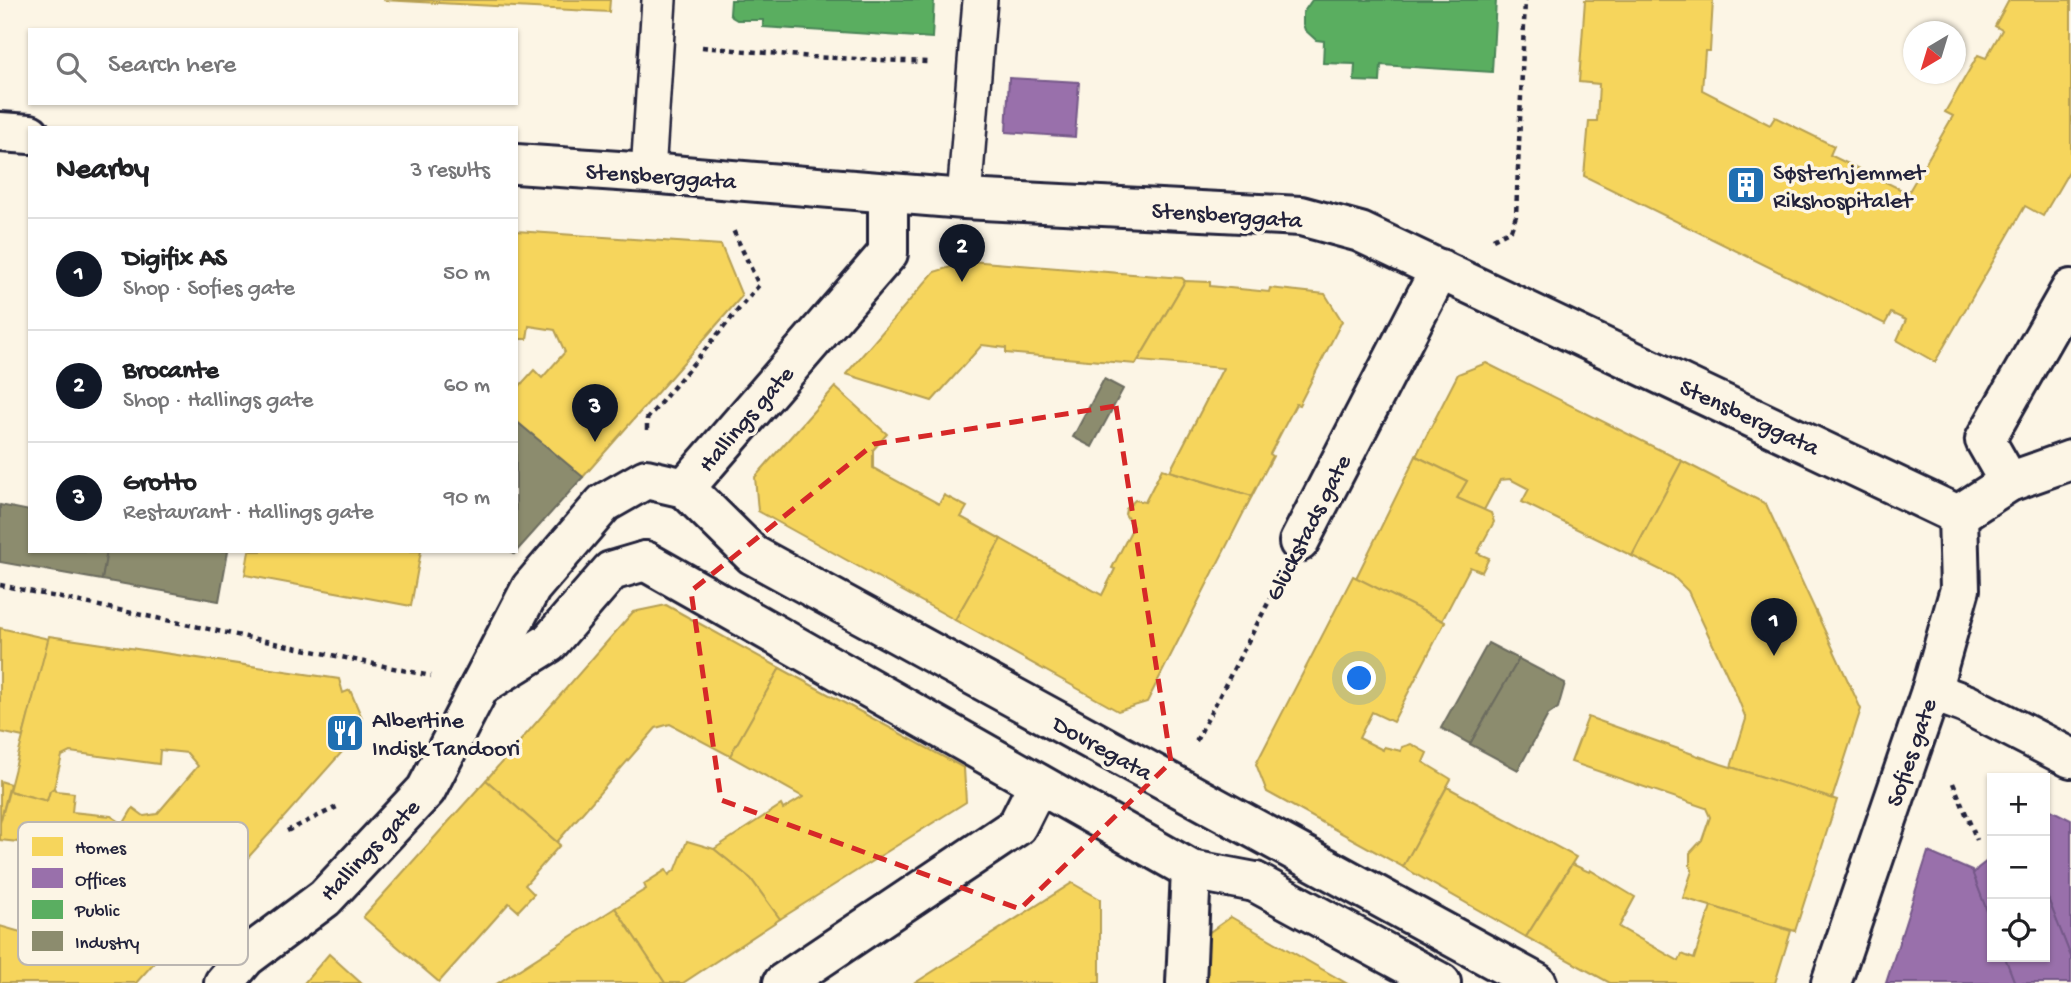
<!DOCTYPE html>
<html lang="en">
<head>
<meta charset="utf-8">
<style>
  :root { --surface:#fff; --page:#f2f2f2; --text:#202124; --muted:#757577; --line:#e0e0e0; --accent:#111827 }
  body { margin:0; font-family:"Gochi Hand",sans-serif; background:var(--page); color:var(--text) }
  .controls { position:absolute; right:21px; bottom:21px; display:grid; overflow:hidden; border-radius:0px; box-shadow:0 2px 5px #0004 }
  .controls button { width:63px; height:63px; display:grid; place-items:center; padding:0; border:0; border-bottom:2px solid var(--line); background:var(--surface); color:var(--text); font:35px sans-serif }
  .compass { position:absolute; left:1903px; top:21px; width:63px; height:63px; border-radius:50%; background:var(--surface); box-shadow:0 2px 5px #0004; rotate:218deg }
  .you { position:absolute; left:1360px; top:679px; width:24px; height:24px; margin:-18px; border:5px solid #fff; border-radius:50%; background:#1a73e8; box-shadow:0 0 0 10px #1a73e833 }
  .badge { display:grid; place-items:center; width:46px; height:46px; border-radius:50%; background:var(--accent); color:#fff; font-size:23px; font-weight:700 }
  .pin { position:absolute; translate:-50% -58px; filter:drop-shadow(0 2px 4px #0008) }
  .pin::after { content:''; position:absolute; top:37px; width:24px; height:21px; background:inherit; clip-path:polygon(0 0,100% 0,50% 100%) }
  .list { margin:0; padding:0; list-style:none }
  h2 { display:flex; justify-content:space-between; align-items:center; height:91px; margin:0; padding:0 28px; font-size:30px }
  h2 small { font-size:23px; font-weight:400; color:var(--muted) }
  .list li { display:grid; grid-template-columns:46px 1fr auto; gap:21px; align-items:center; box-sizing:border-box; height:112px; padding:0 28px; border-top:2px solid var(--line) }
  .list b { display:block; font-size:26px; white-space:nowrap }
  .list p { margin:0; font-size:23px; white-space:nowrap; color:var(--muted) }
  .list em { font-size:23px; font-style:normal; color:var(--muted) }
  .icon { flex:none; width:38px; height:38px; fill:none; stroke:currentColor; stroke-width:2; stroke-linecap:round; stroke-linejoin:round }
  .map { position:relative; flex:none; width:2071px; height:983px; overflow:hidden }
  .search { position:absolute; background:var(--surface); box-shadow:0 2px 5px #0004; left:28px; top:28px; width:490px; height:77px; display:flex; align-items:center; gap:18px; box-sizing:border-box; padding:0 24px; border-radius:0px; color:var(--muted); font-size:26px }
  .panel { position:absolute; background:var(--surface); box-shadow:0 2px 5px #0004; left:28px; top:126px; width:490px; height:427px; border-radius:0px }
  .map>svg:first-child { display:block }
  .homes { fill:#f6d55c; stroke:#b69f52; stroke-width:2 }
  .offices { fill:#9970ab; stroke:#755989; stroke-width:2 }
  .public { fill:#5aae61; stroke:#498456; stroke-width:2 }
  .industry { fill:#8c8c6e; stroke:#6c6c5f; stroke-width:2 }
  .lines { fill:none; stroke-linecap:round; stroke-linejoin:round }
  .service-casing { stroke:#22223b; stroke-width:38 }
  .pedestrian-casing { stroke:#22223b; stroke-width:44 }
  .minor-casing { stroke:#22223b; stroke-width:44 }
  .tertiary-casing { stroke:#22223b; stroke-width:44 }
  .path { stroke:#22223b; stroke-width:4.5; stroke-dasharray:5 5; stroke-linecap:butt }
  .service { stroke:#fcf5e5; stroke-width:33 }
  .pedestrian { stroke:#fcf5e5; stroke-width:38 }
  .minor { stroke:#fcf5e5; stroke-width:38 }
  .tertiary { stroke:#fcf5e5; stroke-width:38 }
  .marked { fill:none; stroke:#d62828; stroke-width:5; stroke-dasharray:14 9; stroke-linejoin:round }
  .labels { text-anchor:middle; stroke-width:7; stroke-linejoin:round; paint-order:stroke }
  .poi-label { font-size:24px; fill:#22223b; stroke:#fcf5e5; text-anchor:start }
  .street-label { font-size:24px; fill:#22223b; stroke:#fcf5e5 }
  .key { fill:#fcf5e5; stroke:#bbb6b2; stroke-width:2 }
  .key-label { font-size:19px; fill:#22223b }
</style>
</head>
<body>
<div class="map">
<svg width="2071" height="983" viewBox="0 0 2071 983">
  <rect width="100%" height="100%" fill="#fcf5e5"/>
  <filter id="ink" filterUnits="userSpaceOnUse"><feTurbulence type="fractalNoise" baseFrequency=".0143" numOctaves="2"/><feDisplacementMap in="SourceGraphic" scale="14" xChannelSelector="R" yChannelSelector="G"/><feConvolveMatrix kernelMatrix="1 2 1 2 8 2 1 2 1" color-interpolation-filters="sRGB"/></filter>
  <g filter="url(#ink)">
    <g class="homes">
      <polygon points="383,0 610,0 609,12"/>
      <polygon points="1585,0 1713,0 1710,51 1705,51 1702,90 1770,125 1775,117 1834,146 1830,155 1908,193 1953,116 1945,112 1978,55 1986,58 2002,30 1995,26 2009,0 2071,0 2071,168 2043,216 2025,206 1935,362 1897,340 1906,320 1891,313 1885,324 1584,176 1589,121 1597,121 1599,84 1579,82"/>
      <polygon points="516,231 721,245 742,296 583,477 516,421 516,390 534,370 542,378 565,352 555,330 529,326 527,339 516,339"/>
      <polygon points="970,261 1182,278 1185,281 1136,364 1006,353 1006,348 982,345 932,401 846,374 934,272"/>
      <polygon points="1185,281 1210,282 1210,286 1269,292 1270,288 1325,294 1342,321 1299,405 1296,404 1270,454 1273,456 1252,496 1170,471 1223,368 1138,361"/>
      <polygon points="1486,363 1682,461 1632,556 1522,502 1529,489 1510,479 1500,480 1484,510 1457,498 1467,481 1416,456 1458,374"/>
      <polygon points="835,387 887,434 873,450 873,468 939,504 944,495 967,507 961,517 1001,539 955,620 758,511 755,477"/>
      <polygon points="1416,456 1467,481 1457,498 1491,513 1494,522 1477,553 1489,558 1482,572 1470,567 1442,621 1356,578"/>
      <polygon points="1682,461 1766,504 1861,709 1832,799 1731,767 1746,719 1737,696 1688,591 1673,576 1632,556"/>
      <polygon points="1162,469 1252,496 1147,702 1118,711 955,620 1001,539 1102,595 1115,569 1112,568 1133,527 1125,514 1126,509 1135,500 1145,502"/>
      <polygon points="249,551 421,551 411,606 245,575"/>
      <polygon points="1353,576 1445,622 1393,722 1372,712 1359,738 1383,750 1384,747 1401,751 1402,747 1411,744 1427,753 1423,762 1451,779 1403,867 1267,792 1256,764"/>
      <polygon points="666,605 780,668 730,756 670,724 656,728 557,842 486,780 633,612"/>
      <polygon points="0,628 49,639 23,737 0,732"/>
      <polygon points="49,636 339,679 343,693 350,690 362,718 354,722 358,734 221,888 124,823 133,808 144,816 157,814 198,766 187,753 160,750 159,764 70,752 62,756 54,788 50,791 47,801 9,791"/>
      <polygon points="780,668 964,768 966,802 780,919 751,879 714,849 781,805 783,809 803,797 730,756"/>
      <polygon points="1588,717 1721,764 1837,800 1795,931 1683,898 1692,871 1690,865 1690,853 1702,840 1710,817 1706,808 1571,762"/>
      <polygon points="486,780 560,845 525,885 534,894 518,911 509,903 439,982 363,917"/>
      <polygon points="0,781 10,784 0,823"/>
      <polygon points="1447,787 1576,857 1526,937 1403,867"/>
      <polygon points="54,788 56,791 74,793 72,812 111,816 221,888 136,983 0,983 0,926 38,937 107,859 102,851 0,840 0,823 9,791 47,801 50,791"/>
      <polygon points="687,841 714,849 751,879 780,919 683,983 665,983 615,908 646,889 644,884 666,870 669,875 676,869"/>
      <polygon points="1572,864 1589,872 1590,870 1635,897 1619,927 1679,961 1682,954 1694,959 1711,906 1791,931 1775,983 1610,983 1526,937"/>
      <polygon points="1072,883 1100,899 1100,983 915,983"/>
      <polygon points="615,908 665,983 498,983"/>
      <polygon points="1231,917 1346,983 1204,983 1204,936"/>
      <polygon points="329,954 361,983 304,983"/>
    </g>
    <g class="offices">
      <polygon points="1009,78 1079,82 1075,137 1006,132"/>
      <polygon points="2047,808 2071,820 2071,957 2045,891 2045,812"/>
      <polygon points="1928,852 1972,871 1992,924 1992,957 2005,957 2015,983 1886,983"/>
      <polygon points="1992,857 1992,924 1973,874 1978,868"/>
      <polygon points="2045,891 2071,957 2071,983 2015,983 2005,957 2045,957"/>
    </g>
    <g class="public">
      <polygon points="731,0 934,0 932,38 763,27 763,20 737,20 732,17 730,14"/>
      <polygon points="1312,0 1496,0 1492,72 1381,65 1380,82 1354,81 1355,64 1323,63 1324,41 1316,40 1305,30 1303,24 1303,13"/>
    </g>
    <g class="industry">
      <polygon points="1104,379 1123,389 1092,447 1073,437"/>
      <polygon points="516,421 583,477 514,554 511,551 516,551"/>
      <polygon points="0,505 30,511 30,551 107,551 102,580 0,562"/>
      <polygon points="107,551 228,551 219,601 102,580"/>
      <polygon points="1488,643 1519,659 1470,744 1441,728"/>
      <polygon points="1519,659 1565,683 1558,708 1548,715 1518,770 1470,744"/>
    </g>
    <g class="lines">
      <defs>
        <g id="service">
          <polyline points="648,173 659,0"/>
          <polyline points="964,199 980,0"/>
        </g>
        <g id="pedestrian">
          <polyline points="645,561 1191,870 1255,882"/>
          <polyline points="1186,983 1191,870"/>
        </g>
        <g id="minor">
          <polyline points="2009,482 1985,440 2071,289"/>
          <polyline points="685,488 753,555 1537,983"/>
          <polyline points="1299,542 1440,269"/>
          <polyline points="480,686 549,643 611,571 645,561"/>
          <polyline points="1931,691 1966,704 2071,758"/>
          <polyline points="1255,882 1441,983"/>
          <polyline points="224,983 246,957 325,898 426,790 531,588 604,503 646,479 685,488 888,253 888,193"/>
          <polyline points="783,983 1017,826 1038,784"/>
          <polyline points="1831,983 1931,691 1960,589 1958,515"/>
        </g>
        <g id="tertiary">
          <polyline points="0,132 30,134"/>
          <polyline points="516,164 648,173 964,199 1301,216 1360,232 1958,515 2009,482 2071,460"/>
        </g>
      </defs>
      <use href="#service" class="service-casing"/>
      <use href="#pedestrian" class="pedestrian-casing"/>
      <use href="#minor" class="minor-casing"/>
      <use href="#tertiary" class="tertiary-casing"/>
      <g class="path">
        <polyline points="702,47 812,57 927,62"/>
        <polyline points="1493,239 1511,230 1516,216 1525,0"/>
        <polyline points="647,430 647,419 759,285 733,230"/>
        <polyline points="0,585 431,676"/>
        <polyline points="1196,741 1278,584"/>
        <polyline points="1953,783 1977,840"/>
        <polyline points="287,831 341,805"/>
      </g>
      <use href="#service" class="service"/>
      <use href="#pedestrian" class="pedestrian"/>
      <use href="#minor" class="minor"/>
      <use href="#tertiary" class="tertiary"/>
    </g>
  </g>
  <path class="marked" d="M1116,406L1171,762L1020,909L721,800L691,591L874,444Z"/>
  <defs>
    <symbol id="building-square" viewBox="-11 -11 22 22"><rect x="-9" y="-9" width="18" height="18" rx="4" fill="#1f6fb2" stroke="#fcf5e5"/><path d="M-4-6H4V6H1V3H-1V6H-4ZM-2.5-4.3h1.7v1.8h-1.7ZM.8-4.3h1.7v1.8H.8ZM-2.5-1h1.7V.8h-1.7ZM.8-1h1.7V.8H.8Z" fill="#fff"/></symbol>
    <symbol id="restaurant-square" viewBox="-11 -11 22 22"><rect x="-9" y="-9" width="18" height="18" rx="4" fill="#1f6fb2" stroke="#fcf5e5"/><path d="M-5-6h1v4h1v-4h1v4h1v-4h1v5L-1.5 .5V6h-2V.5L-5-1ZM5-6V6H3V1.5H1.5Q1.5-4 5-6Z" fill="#fff"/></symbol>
  </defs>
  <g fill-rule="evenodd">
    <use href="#building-square" x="1724" y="163" width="44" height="44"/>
    <use href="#restaurant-square" x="323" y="711" width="44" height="44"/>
  </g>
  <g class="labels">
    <g class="poi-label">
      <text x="1773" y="179">Søsterhjemmet<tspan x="1773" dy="28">Rikshospitalet</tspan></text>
      <text x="372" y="727">Albertine<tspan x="372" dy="28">Indisk Tandoori</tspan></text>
    </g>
    <g class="street-label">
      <text transform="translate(661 175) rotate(4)" y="8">Stensberggata</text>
      <text transform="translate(1227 214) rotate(4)" y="8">Stensberggata</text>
      <text transform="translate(1750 416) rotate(25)" y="8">Stensberggata</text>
      <text transform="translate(745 418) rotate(-49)" y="8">Hallings gate</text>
      <text transform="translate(1307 527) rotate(-63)" y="8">Glückstads gate</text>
      <text transform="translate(1103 747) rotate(29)" y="8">Dovregata</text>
      <text transform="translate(1910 752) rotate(-71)" y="8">Sofies gate</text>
      <text transform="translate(369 849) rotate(-46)" y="8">Hallings gate</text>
    </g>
  </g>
  <rect x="18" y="822" width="230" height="143" rx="10" class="key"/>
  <rect x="32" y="837" width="31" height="19" fill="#f6d55c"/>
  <rect x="32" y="868" width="31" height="20" fill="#9970ab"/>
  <rect x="32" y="900" width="31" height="19" fill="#5aae61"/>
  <rect x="32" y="931" width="31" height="20" fill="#8c8c6e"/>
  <g class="key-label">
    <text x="75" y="853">Homes</text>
    <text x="75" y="885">Offices</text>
    <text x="75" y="916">Public</text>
    <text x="75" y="948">Industry</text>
  </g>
</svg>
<div class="controls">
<button>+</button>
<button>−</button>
<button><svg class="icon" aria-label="locate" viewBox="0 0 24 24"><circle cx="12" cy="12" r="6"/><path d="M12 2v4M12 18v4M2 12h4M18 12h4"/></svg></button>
</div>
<svg class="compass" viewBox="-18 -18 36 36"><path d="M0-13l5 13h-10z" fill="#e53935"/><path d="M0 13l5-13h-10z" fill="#757577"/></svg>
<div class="you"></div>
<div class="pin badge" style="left:1774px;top:656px">1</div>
<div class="pin badge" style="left:962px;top:282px">2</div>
<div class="pin badge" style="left:595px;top:442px">3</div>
<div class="search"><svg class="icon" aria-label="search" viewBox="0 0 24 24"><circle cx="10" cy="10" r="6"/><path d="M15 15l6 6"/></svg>Search here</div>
<section class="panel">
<h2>Nearby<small>3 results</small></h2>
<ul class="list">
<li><span class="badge">1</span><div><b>Digifix AS</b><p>Shop · Sofies gate</p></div><em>50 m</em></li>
<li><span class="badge">2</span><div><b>Brocante</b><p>Shop · Hallings gate</p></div><em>60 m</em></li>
<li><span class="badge">3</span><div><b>Grotto</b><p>Restaurant · Hallings gate</p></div><em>90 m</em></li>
</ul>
</section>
</div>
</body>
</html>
